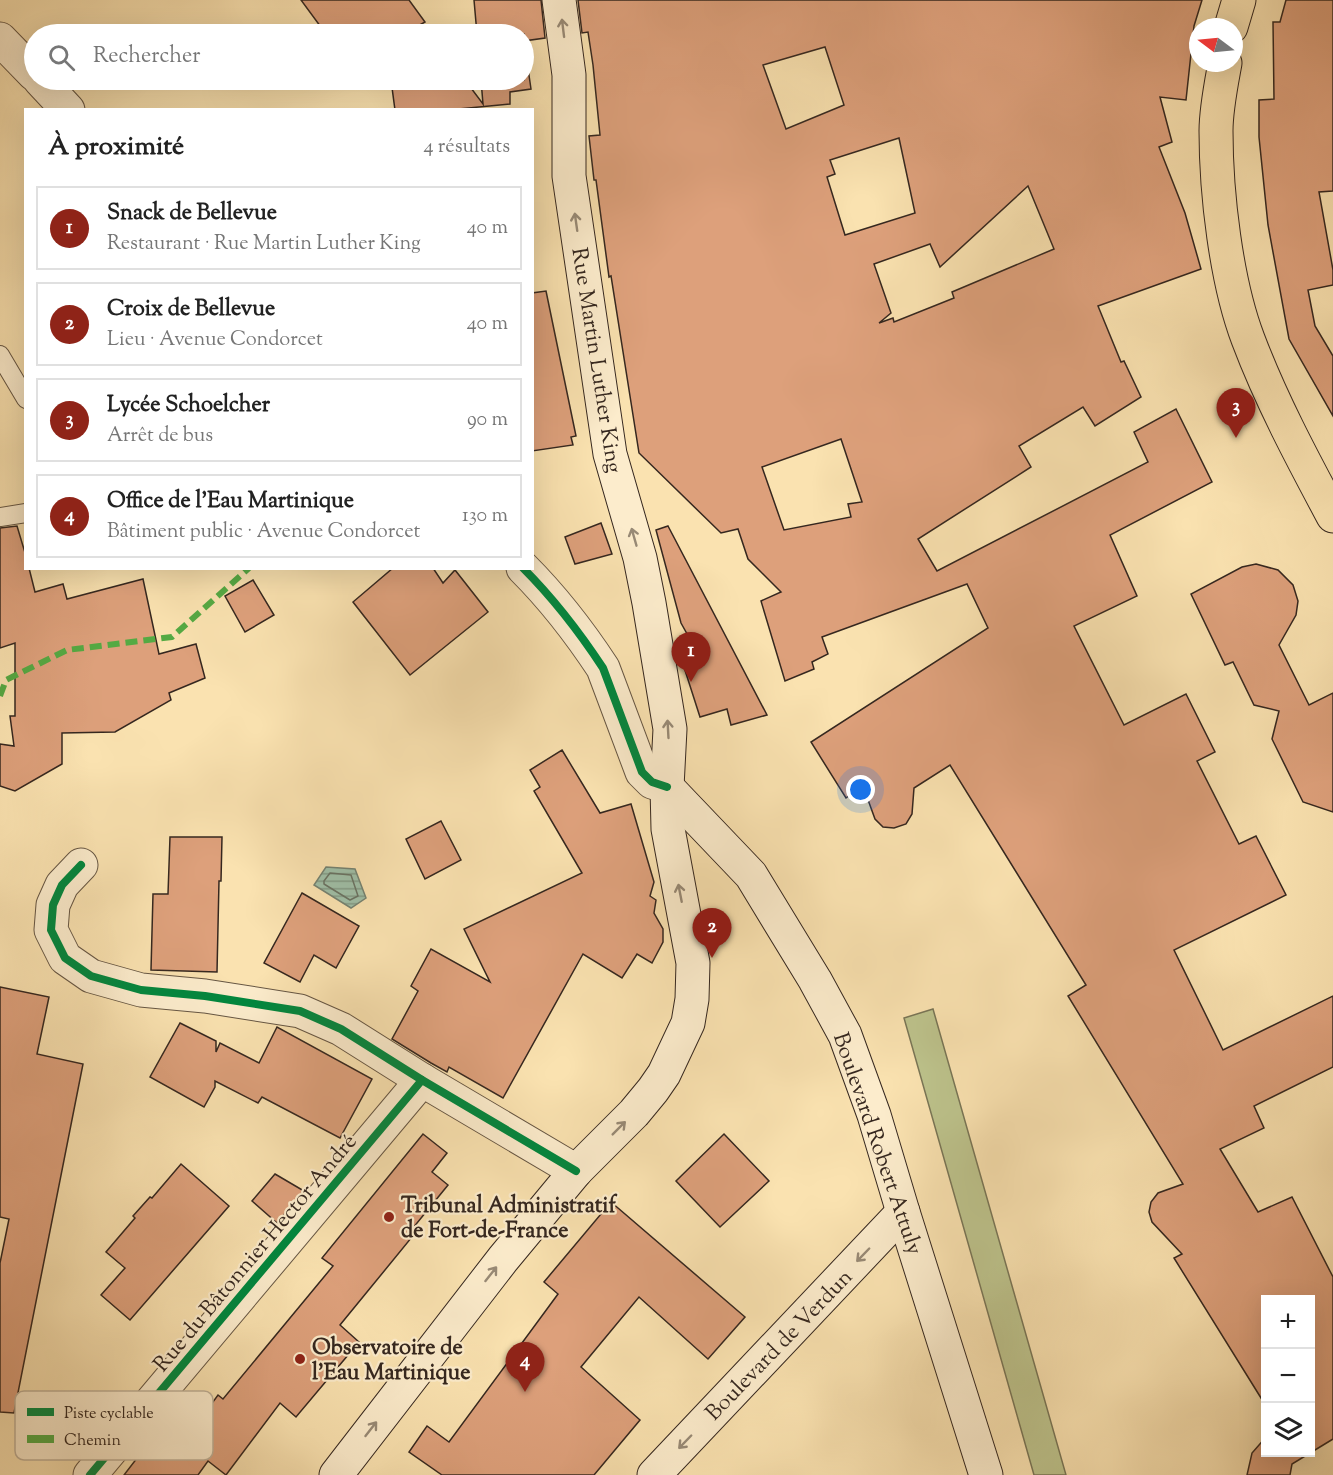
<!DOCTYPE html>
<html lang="fr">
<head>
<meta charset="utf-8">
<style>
  :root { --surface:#fff; --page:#f6f6f6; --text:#222; --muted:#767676; --line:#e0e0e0; --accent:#8f2418 }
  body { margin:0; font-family:"Sorts Mill Goudy",serif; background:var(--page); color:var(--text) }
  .controls { position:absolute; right:18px; bottom:18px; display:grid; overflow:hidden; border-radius:0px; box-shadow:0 6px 24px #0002 }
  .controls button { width:54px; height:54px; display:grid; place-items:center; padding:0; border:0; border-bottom:2px solid var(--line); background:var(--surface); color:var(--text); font:30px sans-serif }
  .compass { position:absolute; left:1189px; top:18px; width:54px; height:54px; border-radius:50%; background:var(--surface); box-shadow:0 6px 24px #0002; rotate:286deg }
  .you { position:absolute; left:861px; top:790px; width:21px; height:21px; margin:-15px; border:4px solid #fff; border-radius:50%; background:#1a73e8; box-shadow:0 0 0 9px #1a73e833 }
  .badge { display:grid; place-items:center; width:39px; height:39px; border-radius:50%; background:var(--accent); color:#fff; font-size:20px; font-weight:700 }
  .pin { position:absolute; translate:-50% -50px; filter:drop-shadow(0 2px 3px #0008) }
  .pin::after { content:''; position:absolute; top:32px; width:21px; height:18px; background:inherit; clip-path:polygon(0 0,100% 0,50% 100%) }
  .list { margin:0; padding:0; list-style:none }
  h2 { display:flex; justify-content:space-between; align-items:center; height:78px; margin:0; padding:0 24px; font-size:26px }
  h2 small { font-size:20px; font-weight:400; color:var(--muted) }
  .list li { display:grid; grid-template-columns:39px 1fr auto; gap:18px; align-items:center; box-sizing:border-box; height:84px; margin:0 12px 12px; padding:0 12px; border:2px solid var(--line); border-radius:0px }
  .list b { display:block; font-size:22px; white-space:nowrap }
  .list p { margin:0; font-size:20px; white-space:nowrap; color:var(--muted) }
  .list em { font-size:20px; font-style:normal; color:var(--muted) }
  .icon { flex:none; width:33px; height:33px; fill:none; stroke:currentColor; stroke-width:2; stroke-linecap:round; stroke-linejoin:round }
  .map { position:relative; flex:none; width:1333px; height:1475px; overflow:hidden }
  .search { position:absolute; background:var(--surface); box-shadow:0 6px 24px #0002; left:24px; top:24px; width:510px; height:66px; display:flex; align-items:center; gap:15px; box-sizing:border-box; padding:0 21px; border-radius:33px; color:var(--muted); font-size:22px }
  .panel { position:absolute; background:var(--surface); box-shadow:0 6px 24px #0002; left:24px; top:108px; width:510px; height:462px; border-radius:0px }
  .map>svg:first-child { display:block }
  .garden { fill:#bdc38c; stroke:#797556; stroke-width:1.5 }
  .water { fill:url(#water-rules); stroke:#758271; stroke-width:1.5 }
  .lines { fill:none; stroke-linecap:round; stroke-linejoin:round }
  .shore { stroke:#6a7363; stroke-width:1.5 }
  .building { fill:#dda07b; stroke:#35271f; stroke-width:1.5; fill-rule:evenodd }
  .service-casing { stroke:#665643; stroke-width:20 }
  .minor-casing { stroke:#665643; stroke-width:35 }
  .secondary-casing { stroke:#35271f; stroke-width:35 }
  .primary-casing { stroke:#35271f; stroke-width:35 }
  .service { stroke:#fceccc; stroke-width:18 }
  .minor { stroke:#fceccc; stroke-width:33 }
  .secondary { stroke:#fceccc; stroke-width:33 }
  .primary { stroke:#fae2b0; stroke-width:33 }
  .quiet { stroke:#54aa43; stroke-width:6; stroke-dasharray:12 6; stroke-linecap:butt }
  .cycleway-casing { stroke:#fceccc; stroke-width:11 }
  .cycleway { stroke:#00873e; stroke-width:8 }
  .oneway { stroke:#988a76 }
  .poi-dot { fill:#8f2418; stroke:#fceccc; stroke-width:2 }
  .labels { text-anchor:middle; stroke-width:4.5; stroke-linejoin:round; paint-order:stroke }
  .street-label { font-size:22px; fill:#35271f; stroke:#fceccc }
  .poi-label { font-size:22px; font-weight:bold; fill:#35271f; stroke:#fceccc; text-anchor:start }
  .key { fill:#fceccc; stroke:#c0b198; stroke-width:1.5 }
  .key-label { font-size:16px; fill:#35271f }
</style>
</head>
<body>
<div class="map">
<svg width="1333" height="1475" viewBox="0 0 1333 1475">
  <defs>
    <pattern id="water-rules" width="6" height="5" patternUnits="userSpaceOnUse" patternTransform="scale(1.5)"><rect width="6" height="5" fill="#9fbfa7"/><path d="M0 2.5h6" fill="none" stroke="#829b87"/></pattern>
  </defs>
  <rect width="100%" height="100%" fill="#fae2b0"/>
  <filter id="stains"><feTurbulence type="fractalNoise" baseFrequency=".00333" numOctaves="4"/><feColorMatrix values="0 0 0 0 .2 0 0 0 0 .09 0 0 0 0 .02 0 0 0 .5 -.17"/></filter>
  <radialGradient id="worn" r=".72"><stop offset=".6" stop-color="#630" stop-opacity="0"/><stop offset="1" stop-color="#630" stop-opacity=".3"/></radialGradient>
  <polygon class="garden" points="933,1009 1066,1475 1034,1475 904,1018"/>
  <polygon class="water" points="326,867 355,869 366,898 351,908 314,885"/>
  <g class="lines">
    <polygon class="shore" points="330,873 351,875 358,896 350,900 324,884 324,881"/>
  </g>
  <g class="building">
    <polygon points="301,0 409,0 425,22 404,34 326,34"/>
    <polygon points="474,0 541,0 545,38 524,41 531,89 510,92 510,104 448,110 395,110 391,80 465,80 483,104 481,80 524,80 524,34 477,34"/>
    <path d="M578,0H1202L1194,26L1186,100L1160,97L1172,142L1159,147L1185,213L1201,269L1098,306L1121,362L1124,361L1141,397L1095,426L1083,407L1019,446L1031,467L918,539L937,571L1148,462L1134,432L1176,409L1212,482L1110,535L1137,596L1074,626L1124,725L1186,694L1215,752L1197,761L1239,844L1256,836L1286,895L1174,950L1223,1050L1333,996V1067L1254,1106L1264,1128L1220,1149L1258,1212L1292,1197L1333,1277V1439L1292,1464L1290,1475H1247L1252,1453L1266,1437V1452H1311V1299H1266V1406L1174,1258L1182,1254L1152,1222L1149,1212L1151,1202L1158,1193L1183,1184L1068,996L1086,985L950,765L914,788L912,814L906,824L894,828L883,827L875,819L863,786L846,798L811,742L988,628L967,584L822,637L828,654L812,662L814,669L785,681L761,601L781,592L748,559L738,529L721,533L639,453L611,276L609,277L596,180H594L589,136L600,135L593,65L588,32L582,33ZM825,47L844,105L786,129L763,65ZM899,138L915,213L845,235L827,177L835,174L830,160ZM1028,186L1054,249L952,292L954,298L894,322L893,318L879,323L891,313L874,264L930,244L940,267ZM841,439L862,502L848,504L851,517L784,530L762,467Z"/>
    <polygon points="1286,0 1333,0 1333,191 1319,192 1333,270 1333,285 1308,290 1315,326 1333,356 1333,416 1289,339 1268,225 1259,137 1259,100 1274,99 1273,22 1280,22"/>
    <polygon points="546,291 576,436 571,437 573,445 532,451 532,293"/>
    <polygon points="601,523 612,554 575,564 565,537"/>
    <polygon points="17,526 26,556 26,568 29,568 35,592 63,584 67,599 143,579 159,654 196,644 205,678 169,693 171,700 115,732 62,733 62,764 15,791 0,786 0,744 14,746 10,716 15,716 15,643 0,648 0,528"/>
    <polygon points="668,526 767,715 731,725 727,709 700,717 683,664 701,659 681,623 656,530"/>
    <polygon points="1256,564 1278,570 1293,585 1298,601 1296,615 1279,645 1309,705 1333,693 1333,812 1303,802 1272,739 1279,711 1254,705 1233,662 1225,665 1191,594 1242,567"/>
    <polygon points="393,568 433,568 443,583 455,570 488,612 410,675 353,602"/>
    <polygon points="253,580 274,615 245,632 225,596"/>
    <polygon points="562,750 600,813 631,804 654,882 650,896 656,900 654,913 663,929 663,942 652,963 637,954 622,978 583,954 503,1098 449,1067 447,1072 431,1063 392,1039 418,991 411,986 431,949 490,982 464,929 582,873 534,791 540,787 530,770"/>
    <polygon points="441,821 461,860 425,879 406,839"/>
    <polygon points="170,837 222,837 221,881 219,881 217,972 151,970 153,894 168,894"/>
    <polygon points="302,893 359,926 336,968 314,955 300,982 264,963"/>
    <polygon points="0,987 49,997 37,1054 83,1064 14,1413 0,1412 0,1263 9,1219 0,1217"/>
    <polygon points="180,1023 216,1041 216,1052 220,1043 259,1063 277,1027 372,1079 340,1138 262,1097 258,1103 215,1081 215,1087 204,1107 150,1077"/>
    <polygon points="423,1134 447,1153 432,1172 448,1185 408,1234 412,1237 340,1325 359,1342 296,1417 280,1403 226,1475 208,1461 198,1475 124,1475 161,1427 183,1443 218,1395 223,1399 333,1266 322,1258"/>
    <polygon points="724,1134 769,1181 720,1227 676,1181"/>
    <polygon points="181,1164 229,1206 130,1320 101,1295 125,1268 106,1252 135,1218 133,1216 150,1197 152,1198"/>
    <polygon points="275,1174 304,1191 277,1223 252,1201"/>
    <polygon points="611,1202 745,1317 708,1359 639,1297 581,1367 640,1420 594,1475 442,1475 409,1452 427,1426 449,1442 558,1294 544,1282"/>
  </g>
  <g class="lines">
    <defs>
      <g id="service">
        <polyline points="0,355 26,399"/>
        <polyline points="0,517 26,513"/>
      </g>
      <g id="minor">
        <polyline points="0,39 34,74"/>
        <polyline points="40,80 68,110"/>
        <path d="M523,568C553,598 580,633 603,668L642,772L652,782L667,787"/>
        <polyline points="81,865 62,885 53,905 51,930 65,958 91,976 141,990 205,996 300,1011 341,1029 422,1080 576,1171"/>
        <polyline points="90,1475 422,1080"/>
      </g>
      <g id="secondary">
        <polyline points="667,787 751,875 815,980 845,1035 874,1115 903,1212 986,1475"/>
        <polyline points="336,1475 503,1259 576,1171 634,1113 653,1090 664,1074 688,1023 692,999 693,963 668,829 667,787 670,729 649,603 640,558 610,454 569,176 569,75 559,0"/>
        <polyline points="654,1475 903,1212"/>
      </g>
      <g id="primary">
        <polyline points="1231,27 1239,0"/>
        <path d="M1225,63C1221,85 1216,109 1216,131C1216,193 1226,281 1248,339C1271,400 1302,458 1333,516"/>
      </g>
    </defs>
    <use href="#service" class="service-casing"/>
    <use href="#minor" class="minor-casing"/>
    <use href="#secondary" class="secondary-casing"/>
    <use href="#primary" class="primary-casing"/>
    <use href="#service" class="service"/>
    <use href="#minor" class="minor"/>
    <use href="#secondary" class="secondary"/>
    <use href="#primary" class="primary"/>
    <polyline class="quiet" points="0,696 6,680 67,650 172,637 249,568"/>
    <defs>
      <g id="cycleway">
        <path d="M523,568C553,598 580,633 603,668L642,772L652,782L667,787"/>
        <polyline points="81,865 62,885 53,905 51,930 65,958 91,976 141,990 205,996 300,1011 341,1029 422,1080 576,1171"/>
        <polyline points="90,1475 422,1080"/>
      </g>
    </defs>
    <use href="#cycleway" class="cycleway-casing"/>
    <use href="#cycleway" class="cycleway"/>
  </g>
  <defs><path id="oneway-shaft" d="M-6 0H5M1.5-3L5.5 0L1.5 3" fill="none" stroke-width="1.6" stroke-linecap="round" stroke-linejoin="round" transform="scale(1.5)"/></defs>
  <g class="oneway">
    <use href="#oneway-shaft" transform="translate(563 28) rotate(-97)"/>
    <use href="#oneway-shaft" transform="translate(576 222) rotate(-98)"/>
    <use href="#oneway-shaft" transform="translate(634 537) rotate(-106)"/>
    <use href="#oneway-shaft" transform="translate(668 729) rotate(-93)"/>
    <use href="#oneway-shaft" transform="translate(680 893) rotate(-101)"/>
    <use href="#oneway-shaft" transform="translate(619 1128) rotate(-45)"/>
    <use href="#oneway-shaft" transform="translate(863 1255) rotate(134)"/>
    <use href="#oneway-shaft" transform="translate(491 1274) rotate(-52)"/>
    <use href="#oneway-shaft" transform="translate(371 1429) rotate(-52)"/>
    <use href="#oneway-shaft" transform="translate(685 1442) rotate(134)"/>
  </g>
  <g class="poi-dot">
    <circle cx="389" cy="1217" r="6"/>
    <circle cx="300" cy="1359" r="6"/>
  </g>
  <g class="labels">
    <g class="street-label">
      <text transform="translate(598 360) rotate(81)" y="8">Rue Martin Luther King</text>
      <text transform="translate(879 1143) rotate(71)" y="8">Boulevard Robert Attuly</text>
      <text transform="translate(254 1252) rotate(-50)" y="8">Rue du Bâtonnier Hector André</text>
      <text transform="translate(778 1344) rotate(-46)" y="8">Boulevard de Verdun</text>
    </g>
    <g class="poi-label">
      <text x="401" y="1212">Tribunal Administratif<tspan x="401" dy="25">de Fort-de-France</tspan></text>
      <text x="312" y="1354">Observatoire de<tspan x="312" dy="25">l'Eau Martinique</tspan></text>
    </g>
  </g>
  <rect x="15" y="1391" width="198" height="69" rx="9" class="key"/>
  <rect x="27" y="1408" width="27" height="8" fill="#00873e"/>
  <rect x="27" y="1435" width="27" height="8" fill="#54aa43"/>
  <g class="key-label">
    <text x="64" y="1418">Piste cyclable</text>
    <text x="64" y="1445">Chemin</text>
  </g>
  <rect width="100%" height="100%" filter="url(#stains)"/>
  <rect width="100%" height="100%" fill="url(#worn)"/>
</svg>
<div class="controls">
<button>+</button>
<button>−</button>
<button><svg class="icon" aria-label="layers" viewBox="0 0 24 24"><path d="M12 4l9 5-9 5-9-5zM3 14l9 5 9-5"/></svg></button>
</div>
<svg class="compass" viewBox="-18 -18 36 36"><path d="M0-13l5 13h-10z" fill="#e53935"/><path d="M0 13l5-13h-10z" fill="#767676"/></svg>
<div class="you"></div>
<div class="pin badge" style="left:691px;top:682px">1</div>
<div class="pin badge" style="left:712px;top:958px">2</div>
<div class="pin badge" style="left:1236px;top:438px">3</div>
<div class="pin badge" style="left:525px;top:1392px">4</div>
<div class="search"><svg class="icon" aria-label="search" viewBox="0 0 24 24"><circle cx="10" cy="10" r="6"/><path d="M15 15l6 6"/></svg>Rechercher</div>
<section class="panel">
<h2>À proximité<small>4 résultats</small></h2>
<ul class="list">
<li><span class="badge">1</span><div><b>Snack de Bellevue</b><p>Restaurant · Rue Martin Luther King</p></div><em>40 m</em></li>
<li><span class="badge">2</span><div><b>Croix de Bellevue</b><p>Lieu · Avenue Condorcet</p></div><em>40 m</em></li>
<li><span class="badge">3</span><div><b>Lycée Schoelcher</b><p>Arrêt de bus</p></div><em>90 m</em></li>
<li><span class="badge">4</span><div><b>Office de l'Eau Martinique</b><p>Bâtiment public · Avenue Condorcet</p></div><em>130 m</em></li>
</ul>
</section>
</div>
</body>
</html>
